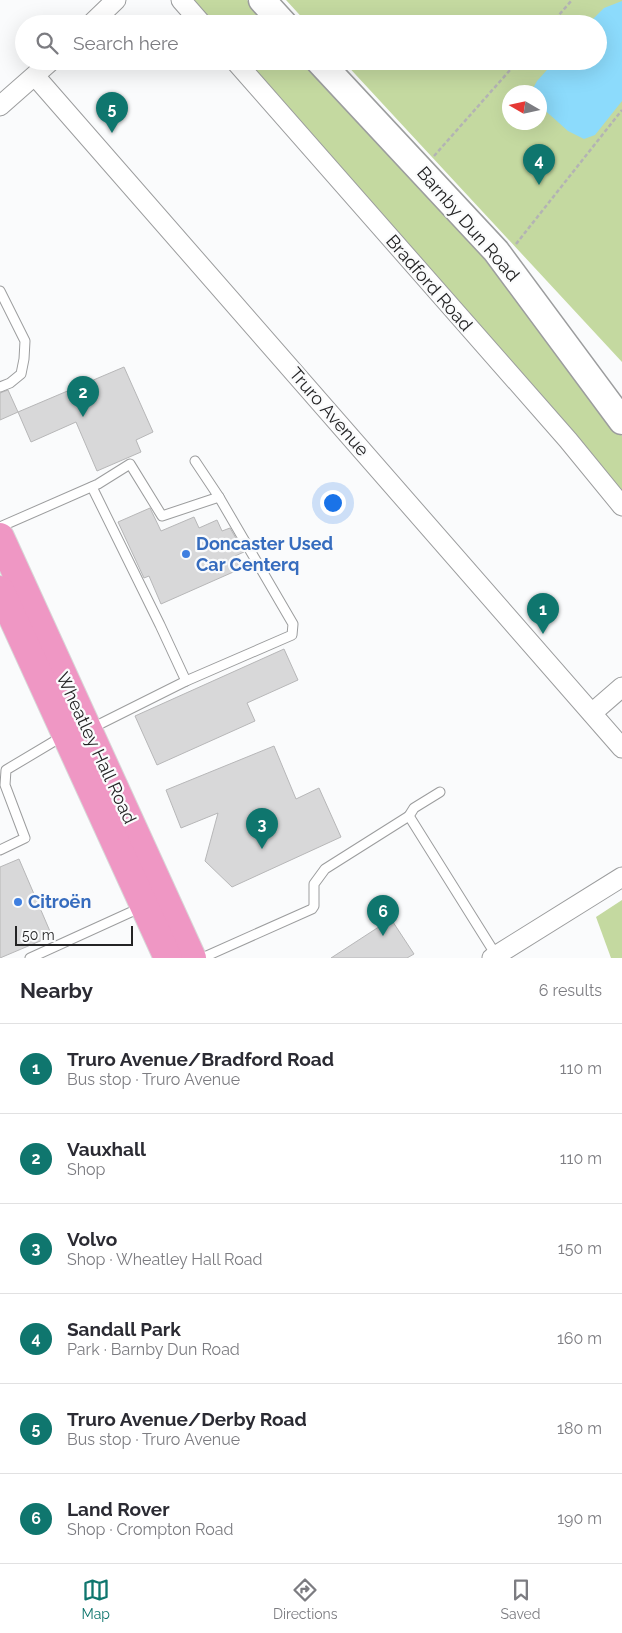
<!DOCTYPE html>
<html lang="en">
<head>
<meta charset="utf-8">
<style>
  :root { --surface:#fff; --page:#f2f2f3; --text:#2b2b33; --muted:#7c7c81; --line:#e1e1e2; --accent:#0f766e }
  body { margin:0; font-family:Raleway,sans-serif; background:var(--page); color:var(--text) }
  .compass { position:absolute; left:502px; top:85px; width:45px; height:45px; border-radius:50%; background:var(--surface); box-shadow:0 5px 20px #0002; rotate:279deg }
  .scale { position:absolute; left:15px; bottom:12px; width:118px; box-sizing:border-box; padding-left:5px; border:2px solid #242425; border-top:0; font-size:14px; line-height:18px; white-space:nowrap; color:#242425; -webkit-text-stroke:4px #fafbfc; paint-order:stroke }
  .you { position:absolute; left:332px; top:502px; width:18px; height:18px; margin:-12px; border:4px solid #fff; border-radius:50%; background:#1a73e8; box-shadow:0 0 0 8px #1a73e833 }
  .badge { display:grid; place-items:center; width:32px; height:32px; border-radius:50%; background:var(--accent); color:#fff; font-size:16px; font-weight:700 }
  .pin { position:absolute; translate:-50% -41px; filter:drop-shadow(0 1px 2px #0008) }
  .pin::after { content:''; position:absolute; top:26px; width:18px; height:15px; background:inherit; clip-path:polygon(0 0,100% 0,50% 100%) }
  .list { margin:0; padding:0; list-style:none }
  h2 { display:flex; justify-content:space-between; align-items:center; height:65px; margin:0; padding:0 20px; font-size:21px }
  h2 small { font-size:16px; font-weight:400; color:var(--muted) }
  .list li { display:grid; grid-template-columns:32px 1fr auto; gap:15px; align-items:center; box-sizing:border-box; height:90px; padding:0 20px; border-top:1px solid var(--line) }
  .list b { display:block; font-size:19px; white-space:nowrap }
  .list p { margin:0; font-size:16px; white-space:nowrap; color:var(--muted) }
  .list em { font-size:16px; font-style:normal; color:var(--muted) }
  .icon { flex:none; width:28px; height:28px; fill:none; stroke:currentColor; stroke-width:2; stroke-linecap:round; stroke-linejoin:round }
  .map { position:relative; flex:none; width:622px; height:958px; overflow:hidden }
  .search { position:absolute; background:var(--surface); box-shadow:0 5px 20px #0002; left:15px; right:15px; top:15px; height:55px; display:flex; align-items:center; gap:12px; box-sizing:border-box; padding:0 18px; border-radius:28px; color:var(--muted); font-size:19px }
  .sheet { height:605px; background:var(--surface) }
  nav { display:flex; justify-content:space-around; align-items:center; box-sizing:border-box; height:70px; border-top:1px solid var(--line); background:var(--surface); font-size:14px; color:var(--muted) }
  nav a { display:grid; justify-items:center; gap:2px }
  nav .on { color:var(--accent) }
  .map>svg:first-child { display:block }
  .green { fill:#c4d9a0; fill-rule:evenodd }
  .water { fill:#8cdbfc }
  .building { fill:#d8d8d9; stroke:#b7b7b8 }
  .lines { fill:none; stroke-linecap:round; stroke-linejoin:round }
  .lane-casing { stroke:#9c9d9e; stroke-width:11 }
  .street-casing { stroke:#9c9d9e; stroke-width:21 }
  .secondary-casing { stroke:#9c9d9e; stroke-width:29 }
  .highway-casing { stroke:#d8d8d8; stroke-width:30 }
  .path { stroke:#b3b3b4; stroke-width:2.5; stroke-dasharray:4 2.5; stroke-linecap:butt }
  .lane { stroke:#fff; stroke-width:9 }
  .street { stroke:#fff; stroke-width:19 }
  .secondary { stroke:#fff; stroke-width:26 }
  .highway { stroke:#ef97c4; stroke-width:28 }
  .shop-dot { fill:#3f7fe0; stroke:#fafbfc; stroke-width:2 }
  .labels { text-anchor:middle; stroke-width:4.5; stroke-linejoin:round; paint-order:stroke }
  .street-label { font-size:18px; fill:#242425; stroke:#fafbfc }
  .shop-label { font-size:18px; font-weight:bold; fill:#366cbe; stroke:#fafbfc; text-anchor:start }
</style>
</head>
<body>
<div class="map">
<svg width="622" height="958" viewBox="0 0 622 958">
  <rect width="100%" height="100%" fill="#fafbfc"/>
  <g class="green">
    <polygon points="190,0 247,0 270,24 211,24"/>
    <path d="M286,0H622V362L343,61H598V24H308ZM510,92H540V122H510Z"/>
    <polygon points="245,61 305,61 437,202 546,334 622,436 622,496"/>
    <polygon points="622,900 622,958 611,958 596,917"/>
  </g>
  <polygon class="water" points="622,1 622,101 595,135 584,139 568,131 540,106 540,92 531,92 537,81 555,61 598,61 598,24 588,24 604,8"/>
  <g class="building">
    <polygon points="124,367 153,432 136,440 141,452 97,471 76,422 31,442 18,412"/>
    <polygon points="8,390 18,412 0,420 0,393"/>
    <polygon points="150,508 161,531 194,517 199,528 217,520 222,531 230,528 244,552 235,556 240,569 161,604 149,576 144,578 118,522"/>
    <polygon points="284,649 298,680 247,703 255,721 157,765 135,716"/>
    <polygon points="274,746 296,799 319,788 341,837 232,887 205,861 218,813 181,828 166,790"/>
    <polygon points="19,859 52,936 0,958 0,867"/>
    <polygon points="391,919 414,954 407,958 331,958"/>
  </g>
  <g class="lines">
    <defs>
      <g id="lane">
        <polyline points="0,291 25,341 24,359 21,374 10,383 0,387"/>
        <polyline points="92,487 160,625 186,681"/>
        <polyline points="0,527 98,484 130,464 162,516 219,497"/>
        <polyline points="90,729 186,681 292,635 293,624 219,497 195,461"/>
        <polyline points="440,792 414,808 409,816 496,955"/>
        <polyline points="0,850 25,838 5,785 6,770 63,736"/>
        <polyline points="30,958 142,907"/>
        <polyline points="202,958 312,909 314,906 314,884 325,869 409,816"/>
      </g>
      <g id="street">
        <polyline points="181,0 202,24"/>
        <polyline points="91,24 116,0"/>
        <polyline points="235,61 568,440 622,506"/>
        <polyline points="35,76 622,748"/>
        <polyline points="0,106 51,61"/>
        <polyline points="592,713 622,687"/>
        <polyline points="492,958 622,877"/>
      </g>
      <g id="secondary">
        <polyline points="262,0 284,24"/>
        <polyline points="319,61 496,251 622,421"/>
      </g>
      <g id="highway">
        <polyline points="0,537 192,958"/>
        <polyline points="0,590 168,958"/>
      </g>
    </defs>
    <use href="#lane" class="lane-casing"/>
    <use href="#street" class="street-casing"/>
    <use href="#secondary" class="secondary-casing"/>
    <use href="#highway" class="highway-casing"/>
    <g class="path">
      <polyline points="551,24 572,0"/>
      <polyline points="434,156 518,61"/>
      <polyline points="516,244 622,110"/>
    </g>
    <use href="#lane" class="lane"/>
    <use href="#street" class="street"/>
    <use href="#secondary" class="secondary"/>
    <use href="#highway" class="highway"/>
  </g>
  <g class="shop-dot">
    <circle cx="186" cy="554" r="5"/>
    <circle cx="18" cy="902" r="5"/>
  </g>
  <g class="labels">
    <g class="street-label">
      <text transform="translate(468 224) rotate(49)" y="6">Barnby Dun Road</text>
      <text transform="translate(429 283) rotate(49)" y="6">Bradford Road</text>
      <text transform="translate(329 412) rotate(49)" y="6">Truro Avenue</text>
      <text transform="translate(96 748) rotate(65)" y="6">Wheatley Hall Road</text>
    </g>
    <g class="shop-label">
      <text x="196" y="550">Doncaster Used<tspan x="196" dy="21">Car Centerq</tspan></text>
      <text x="28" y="908">Citroën</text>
    </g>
  </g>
</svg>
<svg class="compass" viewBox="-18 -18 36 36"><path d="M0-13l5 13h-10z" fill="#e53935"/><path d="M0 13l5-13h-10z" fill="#7c7c81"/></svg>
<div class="scale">50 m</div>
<div class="you"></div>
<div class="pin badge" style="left:543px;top:634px">1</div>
<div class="pin badge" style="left:83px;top:417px">2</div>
<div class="pin badge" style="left:262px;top:849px">3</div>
<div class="pin badge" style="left:539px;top:185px">4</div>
<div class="pin badge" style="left:112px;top:133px">5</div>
<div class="pin badge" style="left:383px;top:936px">6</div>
<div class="search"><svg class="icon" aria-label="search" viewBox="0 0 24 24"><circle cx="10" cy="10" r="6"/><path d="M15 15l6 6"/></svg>Search here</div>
</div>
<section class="sheet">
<h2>Nearby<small>6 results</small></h2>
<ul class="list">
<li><span class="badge">1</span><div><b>Truro Avenue/Bradford Road</b><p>Bus stop · Truro Avenue</p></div><em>110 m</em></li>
<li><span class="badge">2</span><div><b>Vauxhall</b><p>Shop</p></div><em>110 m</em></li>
<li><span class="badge">3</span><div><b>Volvo</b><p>Shop · Wheatley Hall Road</p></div><em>150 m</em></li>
<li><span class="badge">4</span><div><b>Sandall Park</b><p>Park · Barnby Dun Road</p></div><em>160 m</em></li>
<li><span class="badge">5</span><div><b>Truro Avenue/Derby Road</b><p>Bus stop · Truro Avenue</p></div><em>180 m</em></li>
<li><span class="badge">6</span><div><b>Land Rover</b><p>Shop · Crompton Road</p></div><em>190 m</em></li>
</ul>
</section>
<nav>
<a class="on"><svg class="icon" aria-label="map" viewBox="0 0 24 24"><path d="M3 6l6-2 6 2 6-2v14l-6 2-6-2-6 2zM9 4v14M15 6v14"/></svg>Map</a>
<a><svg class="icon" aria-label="directions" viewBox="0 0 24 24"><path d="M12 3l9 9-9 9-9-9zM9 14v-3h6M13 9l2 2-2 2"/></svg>Directions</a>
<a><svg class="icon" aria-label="saved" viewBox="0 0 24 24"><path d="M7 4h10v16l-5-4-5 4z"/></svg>Saved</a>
</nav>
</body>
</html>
